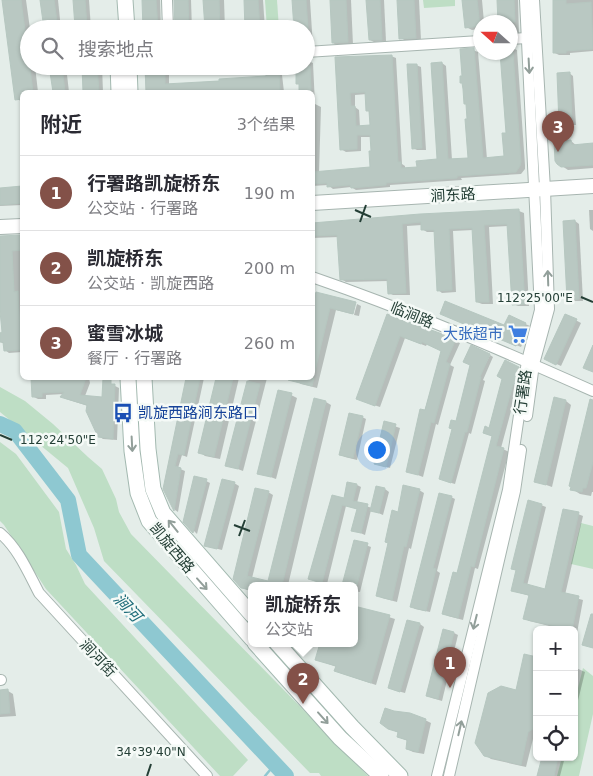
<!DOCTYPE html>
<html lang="zh">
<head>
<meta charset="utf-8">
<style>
  :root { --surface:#fff; --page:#f7f7f7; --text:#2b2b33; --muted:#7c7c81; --line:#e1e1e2; --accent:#835148 }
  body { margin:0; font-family:"DejaVu Sans","Noto Sans SC",sans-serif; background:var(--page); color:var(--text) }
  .controls { position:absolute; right:15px; bottom:15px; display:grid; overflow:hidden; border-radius:8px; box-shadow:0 1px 4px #0004 }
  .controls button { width:45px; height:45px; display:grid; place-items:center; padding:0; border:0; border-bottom:1px solid var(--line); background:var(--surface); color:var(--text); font:25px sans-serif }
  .compass { position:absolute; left:473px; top:15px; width:45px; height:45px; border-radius:50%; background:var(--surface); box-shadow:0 1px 4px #0004; rotate:291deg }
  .you { position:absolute; left:376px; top:449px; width:18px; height:18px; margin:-12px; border:4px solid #fff; border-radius:50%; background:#1a73e8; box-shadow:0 0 0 8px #1a73e833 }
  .badge { display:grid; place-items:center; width:32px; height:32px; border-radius:50%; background:var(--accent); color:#fff; font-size:16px; font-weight:700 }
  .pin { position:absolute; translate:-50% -41px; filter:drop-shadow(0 1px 2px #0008) }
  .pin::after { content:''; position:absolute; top:26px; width:18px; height:15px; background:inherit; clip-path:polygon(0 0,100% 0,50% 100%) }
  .popup { position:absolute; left:248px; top:582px; width:110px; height:65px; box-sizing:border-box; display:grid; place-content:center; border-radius:8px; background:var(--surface); filter:drop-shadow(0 1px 4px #0005); font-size:16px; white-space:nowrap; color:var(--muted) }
  .popup b { font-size:19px; color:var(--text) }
  .popup::after { content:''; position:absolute; left:50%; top:100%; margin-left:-10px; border:10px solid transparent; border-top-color:var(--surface) }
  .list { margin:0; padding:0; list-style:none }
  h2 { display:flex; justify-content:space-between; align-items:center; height:65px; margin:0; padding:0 20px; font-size:21px }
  h2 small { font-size:16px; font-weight:400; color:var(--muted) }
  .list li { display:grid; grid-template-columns:32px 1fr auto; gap:15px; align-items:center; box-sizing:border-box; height:75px; padding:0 20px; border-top:1px solid var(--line) }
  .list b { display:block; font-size:19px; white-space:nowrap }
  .list p { margin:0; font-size:16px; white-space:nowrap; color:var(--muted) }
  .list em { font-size:16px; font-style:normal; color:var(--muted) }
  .icon { flex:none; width:28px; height:28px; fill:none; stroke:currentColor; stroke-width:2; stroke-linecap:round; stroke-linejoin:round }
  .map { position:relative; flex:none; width:593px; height:776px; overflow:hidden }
  .search { position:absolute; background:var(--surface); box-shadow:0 1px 4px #0004; left:20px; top:20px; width:295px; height:55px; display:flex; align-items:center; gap:12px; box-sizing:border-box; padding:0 18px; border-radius:28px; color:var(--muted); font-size:19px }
  .panel { position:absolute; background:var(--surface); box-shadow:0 1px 4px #0004; left:20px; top:90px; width:295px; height:290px; border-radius:8px }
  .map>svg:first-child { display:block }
  .green { fill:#bedec5 }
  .shadow { fill:#0003; fill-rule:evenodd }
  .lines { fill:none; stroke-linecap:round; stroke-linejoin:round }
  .stream { stroke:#8ec8d1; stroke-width:2.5 }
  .river { stroke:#8ec8d1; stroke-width:16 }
  .building { fill:#b9c8c2; stroke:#b6c7c0; fill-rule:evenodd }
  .minor-casing { stroke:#a7b5b0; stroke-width:12 }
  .tertiary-casing { stroke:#a7b5b0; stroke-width:16 }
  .secondary-casing { stroke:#a3b9b0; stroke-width:17 }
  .minor { stroke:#fff; stroke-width:10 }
  .tertiary { stroke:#fff; stroke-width:14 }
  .secondary { stroke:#fff; stroke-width:15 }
  .oneway { stroke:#929f9a }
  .ticks { fill:none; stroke:#243f36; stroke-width:2 }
  .labels { text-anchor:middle; stroke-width:5; stroke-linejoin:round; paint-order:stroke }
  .street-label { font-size:15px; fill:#243f36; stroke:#f5faf7 }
  .shop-label { font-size:15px; fill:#366cbe; stroke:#f5faf7; text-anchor:end }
  .transit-label { font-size:15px; fill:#164399; stroke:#f5faf7; text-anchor:start }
  .water-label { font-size:16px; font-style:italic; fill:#1f6d7a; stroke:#f5faf7 }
  .ticks-label { font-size:12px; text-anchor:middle; fill:#243f36; stroke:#f5faf7; stroke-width:5; stroke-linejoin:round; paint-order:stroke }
</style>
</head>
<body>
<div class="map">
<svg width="593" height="776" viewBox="0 0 593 776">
  <rect width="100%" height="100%" fill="#e4ede9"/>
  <g class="green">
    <polygon points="265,0 277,0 279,29 267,29"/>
    <polygon points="423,0 455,0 455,6 424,8"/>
    <polygon points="0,387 25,401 53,424 88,457 102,469 116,499 119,512 131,534 368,776 321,776 319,773 310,773 104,561 94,528 68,468 0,412"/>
    <polygon points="0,442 16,454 59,512 66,549 76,565 85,584 248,760 233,776 220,776 46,589 4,525 0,521"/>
    <polygon points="581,523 593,526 593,569 571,564"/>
    <polygon points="583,668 593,676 593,714 579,776 557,776 562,757 574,757 574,704"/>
  </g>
  <g class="shadow">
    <polygon points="3,0 26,0 30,29 29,66 35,66 38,92 22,92 22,112 21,101 17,99"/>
    <polygon points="41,0 58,0 61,29 45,29"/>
    <polygon points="74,0 89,0 91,29 80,29 76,26"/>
    <polygon points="143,0 160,0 161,29 144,29"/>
    <polygon points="175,0 191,0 192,29 176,29"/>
    <polygon points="205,0 224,0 225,29 206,29"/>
    <polygon points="245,0 263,0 265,29 247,29"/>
    <polygon points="293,0 310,0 313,47 306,49 306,29"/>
    <polygon points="331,0 351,0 353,45 338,46 333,43"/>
    <polygon points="367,0 384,0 386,41 374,42 370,40"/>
    <polygon points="398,0 419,0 421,40 406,41 401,38"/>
    <polygon points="463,0 482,0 484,22 480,22 480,29 472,30 466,27"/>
    <polygon points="499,0 518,0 519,34 510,36 510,22 500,22"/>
    <polygon points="555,0 593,0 593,51 570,53 570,55 559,55 555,53"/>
    <path d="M510,47L517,50L525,165V169L521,174L461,178L462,180L390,185V187L356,190L351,187L333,189L328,185L312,186V92H301L300,85L298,83L306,66V60L313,63L315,104L321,107L319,173L371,168L373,152L372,137H361V151L346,152L341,149L336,58L391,56L396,58L402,164L405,166V169L418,168L438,161L442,63L446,66L452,160L469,159V120L463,77L473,50L478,52L487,159L505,158ZM367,94L371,127H360L359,110L355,107V95Z"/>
    <polygon points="416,65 421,67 426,150 417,150 413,148"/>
    <polygon points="50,66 66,66 69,92 53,92"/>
    <polygon points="83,66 102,66 103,92 84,92"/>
    <polygon points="145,66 169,66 169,85 268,77 267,66 281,66 284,92 146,92"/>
    <polygon points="569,73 573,76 576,125 564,125 560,123"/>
    <polygon points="571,141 577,146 593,145 593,168 568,170 562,166"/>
    <polygon points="22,188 22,205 0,206 0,189"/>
    <polygon points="589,210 593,210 593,231 590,229"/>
    <polygon points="519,211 524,213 529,306 518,306 513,304 508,226 489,227 493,304 482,304 477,302 473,230 453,231 456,292 442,293 438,290 435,232 427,232 422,229 422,225 407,226 410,295 393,295 389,293 388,281 346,282 341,279 339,237 312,238 312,224"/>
    <polygon points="575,221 579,224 583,301 572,301 568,299"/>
    <polygon points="22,235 22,352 9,353 5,350 5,344 0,342 0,334 3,334 2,313 0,312 0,237"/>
    <polygon points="317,294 355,303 352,314 336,310 317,388 301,384 296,381 297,378 312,378 312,313"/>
    <polygon points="357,304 361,306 359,316 354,315"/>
    <polygon points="388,315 460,343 450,365 454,367 438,425 436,424 423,477 407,471 442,351 427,344 426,346 405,338 380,407 362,401"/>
    <polygon points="566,315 581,323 561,366 550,361"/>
    <polygon points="446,316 505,327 509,317 530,326 521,347"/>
    <polygon points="490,355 493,357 483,380 485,381 471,434 469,433 455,484 448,482 440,478 457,422"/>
    <polygon points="519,368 523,371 519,386 518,385 501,448 509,452 478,569 475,568 463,620 448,616 444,614 457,575 493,436 484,433 490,429"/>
    <polygon points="33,378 89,378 90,383 85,396 103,398 115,386 119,388 117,440 103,439 99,436 88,406 66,399 62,397 64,394 46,395 46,399 38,399 34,397"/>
    <polygon points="187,378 204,378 187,457 182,455 178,468 185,471 178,512 175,510 165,489"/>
    <polygon points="217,378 239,378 220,459 205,456 200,452"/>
    <polygon points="249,378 267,378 243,471 227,465"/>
    <polygon points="291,395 297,398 276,479 259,473"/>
    <polygon points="566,401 571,405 552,487 535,481"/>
    <polygon points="326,402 331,405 288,585 252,585 252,591 247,590 241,587 268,492 273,495 252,578 269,582"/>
    <polygon points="593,412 593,492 592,492 591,496 580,494 572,489"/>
    <polygon points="362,417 366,419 357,460 345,457 341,455"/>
    <polygon points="385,423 400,428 390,468 379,465"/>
    <polygon points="206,481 210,483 197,534 185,522"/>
    <polygon points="234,483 239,486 222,550 210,547 206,545"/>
    <polygon points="357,485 361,487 357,503 372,508 385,489 389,492 383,515 371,510 365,535 353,530 358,509 346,506 327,584 314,581 333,496 345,499"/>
    <polygon points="419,490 424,493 411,549 409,548 397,602 382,598 377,595 398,513"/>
    <polygon points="451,497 455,499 437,571 440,573 430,612 415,609 411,606"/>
    <polygon points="541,505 546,507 527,586 546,590 578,514 583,516 565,595 583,600 577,633 574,632 574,630 566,630 529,621 524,618 530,596 513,591 517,571 513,568"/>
    <polygon points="355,541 371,547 360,592 354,591 354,585 343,585"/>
    <polygon points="354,606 395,619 376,685 340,673 336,671 337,667 317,660 322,643 354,643"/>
    <polygon points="420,624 424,627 405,693 394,690 390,688"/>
    <polygon points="454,633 458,635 442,701 432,698 428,696"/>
    <polygon points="537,659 537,733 534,735 526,767 491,759 485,755 517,691"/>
    <polygon points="574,667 585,672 574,717"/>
    <polygon points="0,691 8,691 13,694 16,716 0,717"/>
    <polygon points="425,720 431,723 424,754 413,752 407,749 408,741 398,737 399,733 388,728"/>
    <polygon points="543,757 565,757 560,776 538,776"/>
  </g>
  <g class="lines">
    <polyline class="stream" points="265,776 275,764"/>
    <polyline class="river" points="0,424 15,431 68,500 79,555 286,776"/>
  </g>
  <g class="building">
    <polygon points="2,0 21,0 33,92 22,92 22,99 15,100"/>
    <polygon points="40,0 54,0 58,29 44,29"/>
    <polygon points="73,0 85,0 87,26 75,27"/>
    <polygon points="142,0 156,0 158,29 143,29"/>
    <polygon points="174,0 188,0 189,29 175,29"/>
    <polygon points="203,0 219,0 220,29 205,29"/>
    <polygon points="244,0 258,0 260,29 245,29"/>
    <polygon points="292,0 306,0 308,29 294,29"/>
    <polygon points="330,0 346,0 348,42 332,43"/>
    <polygon points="366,0 380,0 382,40 369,40"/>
    <polygon points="397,0 414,0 416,38 399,39"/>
    <polygon points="462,0 477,0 480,26 465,28"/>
    <polygon points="497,0 514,0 515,22 498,22"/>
    <polygon points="553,0 566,0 566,4 591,2 593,49 566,51 566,53 553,53"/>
    <path d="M474,48L483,158L504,156L502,133H506L500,52H513L521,162L520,166L516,172L457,176V178L386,183V185L351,188L350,185L327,187V183L312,184V172L370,167L369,151H371L370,135H357V149L340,150L335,57L392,55L398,162H401V168L417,167L416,161L437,159L431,63L442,62L448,159L468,158L465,119H467L466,104H464L463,89L462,83H460V76H462L460,49ZM365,92L366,111H369L370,125L356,126L355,106H351L350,93Z"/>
    <polygon points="407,64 417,64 422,148 412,149"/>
    <polygon points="49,66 62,66 65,92 53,92"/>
    <polygon points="82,66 97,66 99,92 83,92"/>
    <polygon points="145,66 165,66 165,84 219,81 219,79 266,76 266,66 279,66 280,92 146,92"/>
    <polygon points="296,66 310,66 311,91 299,92 299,84 296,84"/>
    <polygon points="570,72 572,123 559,124 557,73"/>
    <polygon points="571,140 572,145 593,143 593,165 561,167 557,164 555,161 554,141"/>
    <polygon points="22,186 22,203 0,205 0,188"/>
    <polygon points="519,209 525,304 512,305 507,224 484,225 489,302 476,302 472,228 449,229 452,290 437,291 434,230 421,230 421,222 402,224 406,293 388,294 387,279 340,280 337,235 312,236 312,223 420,214"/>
    <polygon points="575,220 579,299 567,300 563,221"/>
    <polygon points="22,235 22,250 12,251 14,292 18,291 21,350 4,351 3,342 0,342 0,333 2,332 0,311 0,236"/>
    <polygon points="316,292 356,302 353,314 330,308 315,371 312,371 312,307"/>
    <polygon points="445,301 504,325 509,315 526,323 516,346 440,314"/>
    <polygon points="387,314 456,339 446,362 450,364 434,423 431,422 418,475 406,472 420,409 425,410 441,351 422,342 421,344 400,336 375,406 356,399"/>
    <polygon points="565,314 577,319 556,365 544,359"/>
    <polygon points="471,345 490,354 480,377 481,377 467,432 465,432 451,483 439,479 452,429 449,428 451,420 456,421 470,365 463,362"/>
    <polygon points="593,345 593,372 583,368"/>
    <polygon points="505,360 519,367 518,378 514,385 513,384 496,446 504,448 474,567 471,566 458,618 442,614 453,572 457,573 492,436 483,433 485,426 489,428 502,379 497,376"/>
    <polygon points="31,378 86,378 80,395 102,397 103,378 111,378 111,384 115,384 113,439 98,437 86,411 87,405 60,397 64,392 42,393 42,397 32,397"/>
    <polygon points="186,378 200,378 184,455 178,454 175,466 181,468 174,511 163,489"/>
    <polygon points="216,378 233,378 214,457 198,453"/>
    <polygon points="288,378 314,378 312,386 288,380"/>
    <polygon points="247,381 260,384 238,469 225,466"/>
    <polygon points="278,390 292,393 271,477 257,474"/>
    <polygon points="554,397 566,400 546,485 534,482"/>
    <polygon points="314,398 326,401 282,585 252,585 252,590 241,588 233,579 255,488 269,491 247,576 268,581"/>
    <polygon points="590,399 593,400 593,462 586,488 583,488 582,492 570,490 571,487 569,486"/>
    <polygon points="349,413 363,416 353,458 339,455"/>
    <polygon points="384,421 396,424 386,467 374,464"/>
    <polygon points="194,476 207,479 193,533 183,522"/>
    <polygon points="222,479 235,482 217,549 204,546"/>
    <polygon points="347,482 357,484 353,501 368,504 361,533 351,531 357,509 342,505 322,583 308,579 332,495 344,498"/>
    <polygon points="403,485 420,489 406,547 404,546 392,600 376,596 388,543 385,542 392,510 398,512"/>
    <polygon points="376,486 385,488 379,513 370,511"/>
    <polygon points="439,493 452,496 433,568 436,569 426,611 410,607"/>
    <polygon points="528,500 542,504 523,583 545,589 563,509 579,512 561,592 579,596 572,630 523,619 529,595 511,591 516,570 511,569"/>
    <polygon points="354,540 368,543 357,585 342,585"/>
    <polygon points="354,606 390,615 371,683 334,671 336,666 315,660 320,643 354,643"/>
    <polygon points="591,614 593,614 593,648 582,645"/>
    <polygon points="407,620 420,623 400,692 388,688"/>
    <polygon points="443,629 454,632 438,699 426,696"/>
    <polygon points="524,654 537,657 537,699 534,712 536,716 533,729 528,732 521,765 484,756 475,743 488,693 501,686 516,690"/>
    <polygon points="8,689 10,713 0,714 0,690"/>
    <polygon points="385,708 394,711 410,713 426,719 418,752 406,749 407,740 397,737 398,732 388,729 380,723"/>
    <polygon points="542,757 558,757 554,776 537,776"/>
  </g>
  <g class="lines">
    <defs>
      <g id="minor">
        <polyline points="167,0 168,29"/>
        <polyline points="510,39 527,38"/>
        <polyline points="306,52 480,41"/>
        <path d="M312,277C408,310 501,350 593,391"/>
        <polyline points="527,416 534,364 549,309 545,189 534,0"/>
        <path d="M0,533C18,548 28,572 39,593L207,776"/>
        <polyline points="0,680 1,680"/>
        <polyline points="437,776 508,490 527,361 540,310 525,0"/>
        <polyline points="449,776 515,491 521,450"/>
      </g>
      <g id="tertiary">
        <polyline points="312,203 593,186"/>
        <polyline points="0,227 22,226"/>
      </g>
      <g id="secondary">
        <polyline points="125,0 127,29"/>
        <polyline points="118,66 119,92"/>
        <polyline points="129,66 130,92"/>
        <polyline points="128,378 132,451 138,493 149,521 252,639"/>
        <polyline points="144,378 148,449 153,489 163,513 252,615"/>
        <polyline points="255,643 340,738 381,776"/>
        <polyline points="277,643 352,727 400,776"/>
      </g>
    </defs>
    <use href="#minor" class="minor-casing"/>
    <use href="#tertiary" class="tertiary-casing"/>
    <use href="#secondary" class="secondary-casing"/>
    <use href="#minor" class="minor"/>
    <use href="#tertiary" class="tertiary"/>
    <use href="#secondary" class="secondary"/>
  </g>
  <defs><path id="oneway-shaft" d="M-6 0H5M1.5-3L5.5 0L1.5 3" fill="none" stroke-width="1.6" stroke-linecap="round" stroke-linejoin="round" transform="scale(1.25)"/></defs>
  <g class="oneway">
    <use href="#oneway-shaft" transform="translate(529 66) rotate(87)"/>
    <use href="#oneway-shaft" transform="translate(548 278) rotate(-92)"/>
    <use href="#oneway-shaft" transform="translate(132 444) rotate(87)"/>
    <use href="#oneway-shaft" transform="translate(173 526) rotate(-129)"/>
    <use href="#oneway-shaft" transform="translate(202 584) rotate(48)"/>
    <use href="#oneway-shaft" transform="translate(475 622) rotate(104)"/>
    <use href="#oneway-shaft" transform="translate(323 718) rotate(48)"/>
    <use href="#oneway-shaft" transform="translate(460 728) rotate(-77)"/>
  </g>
  <path class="ticks" d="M355,210L371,217M360,222L366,205M581,297L593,302M0,435L12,440M234,525L250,531M239,536L245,520M147,776L151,764"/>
  <defs>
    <symbol id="supermarket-bare" viewBox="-9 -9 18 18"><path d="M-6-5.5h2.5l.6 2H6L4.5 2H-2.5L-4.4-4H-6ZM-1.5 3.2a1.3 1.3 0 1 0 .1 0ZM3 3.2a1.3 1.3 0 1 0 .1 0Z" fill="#3f7fe0" stroke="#f5faf7" stroke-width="2.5" paint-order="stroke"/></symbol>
    <symbol id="bus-bare" viewBox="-9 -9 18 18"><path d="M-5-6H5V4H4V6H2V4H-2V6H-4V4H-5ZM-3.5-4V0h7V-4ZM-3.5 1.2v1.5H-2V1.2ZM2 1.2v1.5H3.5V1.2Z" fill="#1a4fb4" stroke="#f5faf7" stroke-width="2.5" paint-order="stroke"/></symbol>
  </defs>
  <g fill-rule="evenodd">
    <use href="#supermarket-bare" x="504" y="320" width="28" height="28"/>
    <use href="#bus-bare" x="109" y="399" width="28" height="28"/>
  </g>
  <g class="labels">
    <g class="street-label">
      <text transform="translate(453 195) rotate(-3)" y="5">涧东路</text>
      <text transform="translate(412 315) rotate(22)" y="5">临涧路</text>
      <text transform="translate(523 392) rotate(-82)" y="5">行署路</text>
      <text transform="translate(172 548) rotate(50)" y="5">凯旋西路</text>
      <text transform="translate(98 658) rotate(47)" y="5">涧河街</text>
    </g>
    <g class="shop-label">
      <text x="503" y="339">大张超市</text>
    </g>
    <g class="transit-label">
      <text x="138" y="418">凯旋西路涧东路口</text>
    </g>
    <g class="water-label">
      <text transform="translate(128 607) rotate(47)" y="6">涧河</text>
    </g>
  </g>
  <g class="ticks-label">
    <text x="535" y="302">112°25'00"E</text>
    <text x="58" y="444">112°24'50"E</text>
    <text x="151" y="756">34°39'40"N</text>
  </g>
</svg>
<div class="controls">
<button>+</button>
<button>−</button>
<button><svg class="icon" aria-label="locate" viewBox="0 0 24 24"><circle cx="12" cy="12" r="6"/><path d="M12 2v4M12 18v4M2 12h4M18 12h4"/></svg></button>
</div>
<svg class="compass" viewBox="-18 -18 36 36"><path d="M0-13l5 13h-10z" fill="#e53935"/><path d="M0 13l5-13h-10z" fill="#7c7c81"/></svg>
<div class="you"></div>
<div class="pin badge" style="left:450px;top:688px">1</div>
<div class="pin badge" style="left:303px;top:704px">2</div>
<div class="popup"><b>凯旋桥东</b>公交站</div>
<div class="pin badge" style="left:558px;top:152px">3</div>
<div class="search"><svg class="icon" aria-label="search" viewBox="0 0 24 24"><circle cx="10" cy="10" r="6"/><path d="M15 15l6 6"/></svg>搜索地点</div>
<section class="panel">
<h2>附近<small>3个结果</small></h2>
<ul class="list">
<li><span class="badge">1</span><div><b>行署路凯旋桥东</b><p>公交站 · 行署路</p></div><em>190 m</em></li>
<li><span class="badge">2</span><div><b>凯旋桥东</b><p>公交站 · 凯旋西路</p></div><em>200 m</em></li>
<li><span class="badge">3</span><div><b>蜜雪冰城</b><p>餐厅 · 行署路</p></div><em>260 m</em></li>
</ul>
</section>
</div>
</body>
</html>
